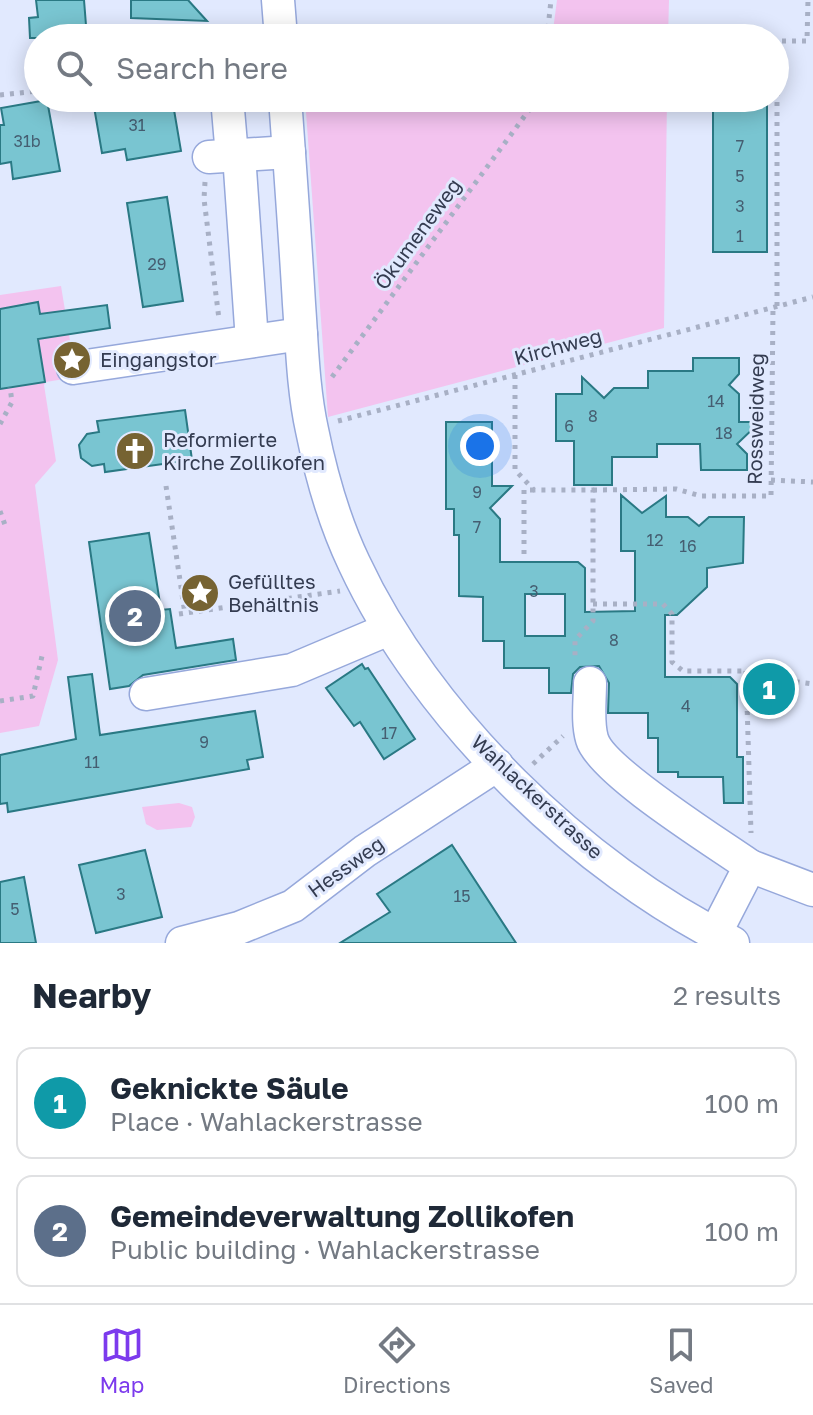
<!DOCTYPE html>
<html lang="en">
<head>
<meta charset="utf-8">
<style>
  :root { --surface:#fff; --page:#f6f6f7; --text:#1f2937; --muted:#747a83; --line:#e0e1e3; --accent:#7c3aed }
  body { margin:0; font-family:"Golos Text",sans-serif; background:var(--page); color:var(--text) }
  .you { position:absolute; left:480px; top:446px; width:28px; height:28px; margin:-20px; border:6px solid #fff; border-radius:50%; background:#1a73e8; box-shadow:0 0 0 12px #1a73e833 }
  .badge { display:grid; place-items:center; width:52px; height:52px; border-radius:50%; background:var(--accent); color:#fff; font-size:26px; font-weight:700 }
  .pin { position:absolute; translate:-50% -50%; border:4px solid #fff; box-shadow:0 2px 8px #0006 }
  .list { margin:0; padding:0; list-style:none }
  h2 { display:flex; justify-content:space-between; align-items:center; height:104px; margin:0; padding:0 32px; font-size:34px }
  h2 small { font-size:26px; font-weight:400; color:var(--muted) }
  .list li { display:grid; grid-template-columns:52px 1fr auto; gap:24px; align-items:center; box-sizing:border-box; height:112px; margin:0 16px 16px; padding:0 16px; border:2px solid var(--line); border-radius:16px }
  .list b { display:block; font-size:30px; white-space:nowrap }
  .list p { margin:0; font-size:26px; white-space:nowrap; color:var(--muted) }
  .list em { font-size:26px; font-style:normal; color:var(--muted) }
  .icon { flex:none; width:44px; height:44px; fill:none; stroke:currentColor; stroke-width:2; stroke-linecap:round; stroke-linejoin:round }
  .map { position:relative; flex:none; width:813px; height:943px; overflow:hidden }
  .search { position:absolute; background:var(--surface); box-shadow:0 4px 20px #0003; left:24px; right:24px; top:24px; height:88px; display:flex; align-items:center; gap:20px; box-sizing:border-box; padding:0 28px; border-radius:44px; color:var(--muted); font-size:30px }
  .sheet { height:360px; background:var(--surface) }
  nav { display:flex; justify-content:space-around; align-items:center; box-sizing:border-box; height:112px; border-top:2px solid var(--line); background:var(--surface); font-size:22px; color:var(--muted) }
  nav a { display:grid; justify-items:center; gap:4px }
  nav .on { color:var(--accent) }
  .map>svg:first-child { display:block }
  .green { fill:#f3c3ef }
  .building { fill:#79c5d1; stroke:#2a7984; stroke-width:2; fill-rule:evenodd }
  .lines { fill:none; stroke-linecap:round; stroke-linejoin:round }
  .minor-casing { stroke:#96a8db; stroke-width:35 }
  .path { stroke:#a8b0c5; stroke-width:5; stroke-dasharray:4 6; stroke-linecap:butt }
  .minor { stroke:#fff; stroke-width:32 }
  .labels { text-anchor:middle; stroke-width:6; stroke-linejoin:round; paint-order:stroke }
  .number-label { font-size:16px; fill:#455e71 }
  .street-label { font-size:20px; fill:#343c51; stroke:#e1e9fe }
  .poi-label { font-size:20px; fill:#343c51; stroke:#e1e9fe; text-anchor:start }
</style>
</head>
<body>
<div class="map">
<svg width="813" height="943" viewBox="0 0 813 943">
  <rect width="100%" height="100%" fill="#e1e9fe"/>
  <g class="green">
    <polygon points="557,0 669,0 668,38 552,38"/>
    <polygon points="305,98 667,98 664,328 328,417"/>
    <polygon points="61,286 76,377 46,382 44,385 56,461 35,485 58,660 39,726 0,733 0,295"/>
    <polygon points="179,803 192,807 195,817 191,827 157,830 146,824 142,807"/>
  </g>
  <g class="building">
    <polygon points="36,0 84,0 87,38 30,38 29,18 38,17"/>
    <polygon points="131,0 188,0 207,21 131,18"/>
    <polygon points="110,98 172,98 181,151 127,160 125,149 102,153 93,101"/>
    <polygon points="47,100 60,171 13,179 11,162 0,164 0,125 4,125 1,108"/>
    <rect x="713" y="100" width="54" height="152"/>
    <polygon points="167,197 183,301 143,307 127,203"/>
    <polygon points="38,302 40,314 107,305 110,328 38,339 45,382 0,389 0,309"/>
    <polygon points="693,358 739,358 739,374 729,385 739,394 739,422 760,422 737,444 747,454 747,470 701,470 700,444 657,444 657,457 612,457 612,485 574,485 574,441 556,441 556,394 582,394 582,377 604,398 614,388 648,388 648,371 693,371"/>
    <polygon points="185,410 192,460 105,472 104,464 92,466 81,458 79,445 87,434 99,432 97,421"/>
    <path d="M446,422H492V438L479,450L492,459V486H512L490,508L500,519V562H578L585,568V612L635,611V551H621V495L642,513L666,496V517H688L699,526L709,517H744L743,563L707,568V587L677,615H665V677H730L737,684V757H743V803H724L723,777H678V772H658V738H648V713H608L609,683L599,666L580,667L573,674L571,693H549V668H504V641H483V597L459,596V535H454V509H446ZM525,594H565V636H525Z"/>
    <polygon points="149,533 161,610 170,609 176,648 233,639 236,660 143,675 129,686 110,689 89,542"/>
    <polygon points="362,664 365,669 368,668 415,739 384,759 360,722 354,726 326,688"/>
    <polygon points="92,674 100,735 255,711 263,757 247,760 249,769 8,812 7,803 0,804 0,755 76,739 68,677"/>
    <polygon points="452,845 516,943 340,943 390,912 377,894"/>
    <polygon points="145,850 162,917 96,933 79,865"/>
    <polygon points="24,877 36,943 0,943 0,882"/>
  </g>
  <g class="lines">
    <defs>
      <g id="minor">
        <polyline points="278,0 281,38"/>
        <polyline points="227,98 232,156"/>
        <path d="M285,98C290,167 295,235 299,304C302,345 303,389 312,430C321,475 334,521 354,563C425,716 581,869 733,943"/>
        <polyline points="239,155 252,341"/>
        <polyline points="209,157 289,152"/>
        <polyline points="73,368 301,334"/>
        <path d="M590,683C590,701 587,722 592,739C601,771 719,844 750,866L715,934"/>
        <polyline points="146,694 292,670 389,629"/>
        <polyline points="750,866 813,890"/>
        <polyline points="182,943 239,928 293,906 365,851 497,765"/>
      </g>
    </defs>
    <use href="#minor" class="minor-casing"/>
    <g class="path">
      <polyline points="547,38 551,0"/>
      <polyline points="0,95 38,91"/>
      <polyline points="205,182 204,199 219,319"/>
      <polyline points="777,306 777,41 807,41 808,0"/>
      <polyline points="515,375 515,470 534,490 593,490 593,621 575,640 575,659"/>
      <polyline points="332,377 538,98"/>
      <polyline points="338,421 813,297"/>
      <polyline points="0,424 12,402 10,387"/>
      <polyline points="771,480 813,482"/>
      <polyline points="166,486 185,614"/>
      <polyline points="593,490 676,489 701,496 771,496 773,308"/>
      <polyline points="0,511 5,525 0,526"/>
      <polyline points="524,554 524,490 534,490"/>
      <polyline points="593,604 663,604 672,614 672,662 683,671 760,671 783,680 813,684"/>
      <polyline points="179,614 340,591"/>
      <polyline points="746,671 751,833"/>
      <polyline points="0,701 33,696 42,656"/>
      <polyline points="533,764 563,736"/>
    </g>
    <use href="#minor" class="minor"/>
  </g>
  <defs>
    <symbol id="sight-disc" viewBox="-11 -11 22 22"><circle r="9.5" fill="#766332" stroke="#e1e9fe"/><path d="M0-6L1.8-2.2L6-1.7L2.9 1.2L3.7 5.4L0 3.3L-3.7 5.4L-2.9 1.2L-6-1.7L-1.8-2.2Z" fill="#fff"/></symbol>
    <symbol id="church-disc" viewBox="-11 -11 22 22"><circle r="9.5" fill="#766332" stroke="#e1e9fe"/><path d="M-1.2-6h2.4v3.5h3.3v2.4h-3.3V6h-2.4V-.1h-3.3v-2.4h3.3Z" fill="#fff"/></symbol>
  </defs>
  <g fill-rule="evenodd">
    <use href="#sight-disc" x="50" y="338" width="44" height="44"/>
    <use href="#church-disc" x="113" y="429" width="44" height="44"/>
    <use href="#sight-disc" x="178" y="571" width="44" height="44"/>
  </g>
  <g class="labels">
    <g class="number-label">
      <text x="137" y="131">31</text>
      <text x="27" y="147">31b</text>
      <text x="740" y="152">7</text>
      <text x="740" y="182">5</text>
      <text x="740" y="212">3</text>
      <text x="740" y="242">1</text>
      <text x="157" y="270">29</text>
      <text x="716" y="407">14</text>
      <text x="593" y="422">8</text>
      <text x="569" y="432">6</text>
      <text x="724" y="439">18</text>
      <text x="477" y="498">9</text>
      <text x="477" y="533">7</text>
      <text x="655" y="546">12</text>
      <text x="688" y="552">16</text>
      <text x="534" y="597">3</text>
      <text x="614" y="646">8</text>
      <text x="686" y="712">4</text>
      <text x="389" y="739">17</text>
      <text x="204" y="748">9</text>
      <text x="92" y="768">11</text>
      <text x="121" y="900">3</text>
      <text x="462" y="902">15</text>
      <text x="15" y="915">5</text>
    </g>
    <g class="street-label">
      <text transform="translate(418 234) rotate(-54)" y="7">Ökumeneweg</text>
      <text transform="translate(558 347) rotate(-15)" y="7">Kirchweg</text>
      <text transform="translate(756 419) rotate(-89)" y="7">Rossweidweg</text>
      <text transform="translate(537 797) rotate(43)" y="7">Wahlackerstrasse</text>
      <text transform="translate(346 867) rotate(-36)" y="7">Hessweg</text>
    </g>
    <g class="poi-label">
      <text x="100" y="367">Eingangstor</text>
      <text x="163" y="447">Reformierte<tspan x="163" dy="23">Kirche Zollikofen</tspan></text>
      <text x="228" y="589">Gefülltes<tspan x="228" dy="23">Behältnis</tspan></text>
    </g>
  </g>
</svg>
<div class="you"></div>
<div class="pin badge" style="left:769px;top:689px;background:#0f9aa8">1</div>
<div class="pin badge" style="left:135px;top:616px;background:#5c6f8a">2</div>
<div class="search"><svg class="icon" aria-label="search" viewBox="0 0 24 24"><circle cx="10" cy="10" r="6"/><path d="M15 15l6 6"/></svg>Search here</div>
</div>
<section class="sheet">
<h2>Nearby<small>2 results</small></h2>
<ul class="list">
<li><span class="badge" style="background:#0f9aa8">1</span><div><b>Geknickte Säule</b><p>Place · Wahlackerstrasse</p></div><em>100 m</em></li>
<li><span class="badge" style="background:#5c6f8a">2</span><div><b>Gemeindeverwaltung Zollikofen</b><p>Public building · Wahlackerstrasse</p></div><em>100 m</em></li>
</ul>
</section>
<nav>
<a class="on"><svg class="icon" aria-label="map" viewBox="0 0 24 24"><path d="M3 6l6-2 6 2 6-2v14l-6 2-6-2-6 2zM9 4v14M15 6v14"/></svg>Map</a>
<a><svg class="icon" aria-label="directions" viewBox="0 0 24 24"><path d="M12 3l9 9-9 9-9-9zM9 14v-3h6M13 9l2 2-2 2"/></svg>Directions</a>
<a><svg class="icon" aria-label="saved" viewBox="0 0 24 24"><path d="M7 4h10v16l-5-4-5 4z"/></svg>Saved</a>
</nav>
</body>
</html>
